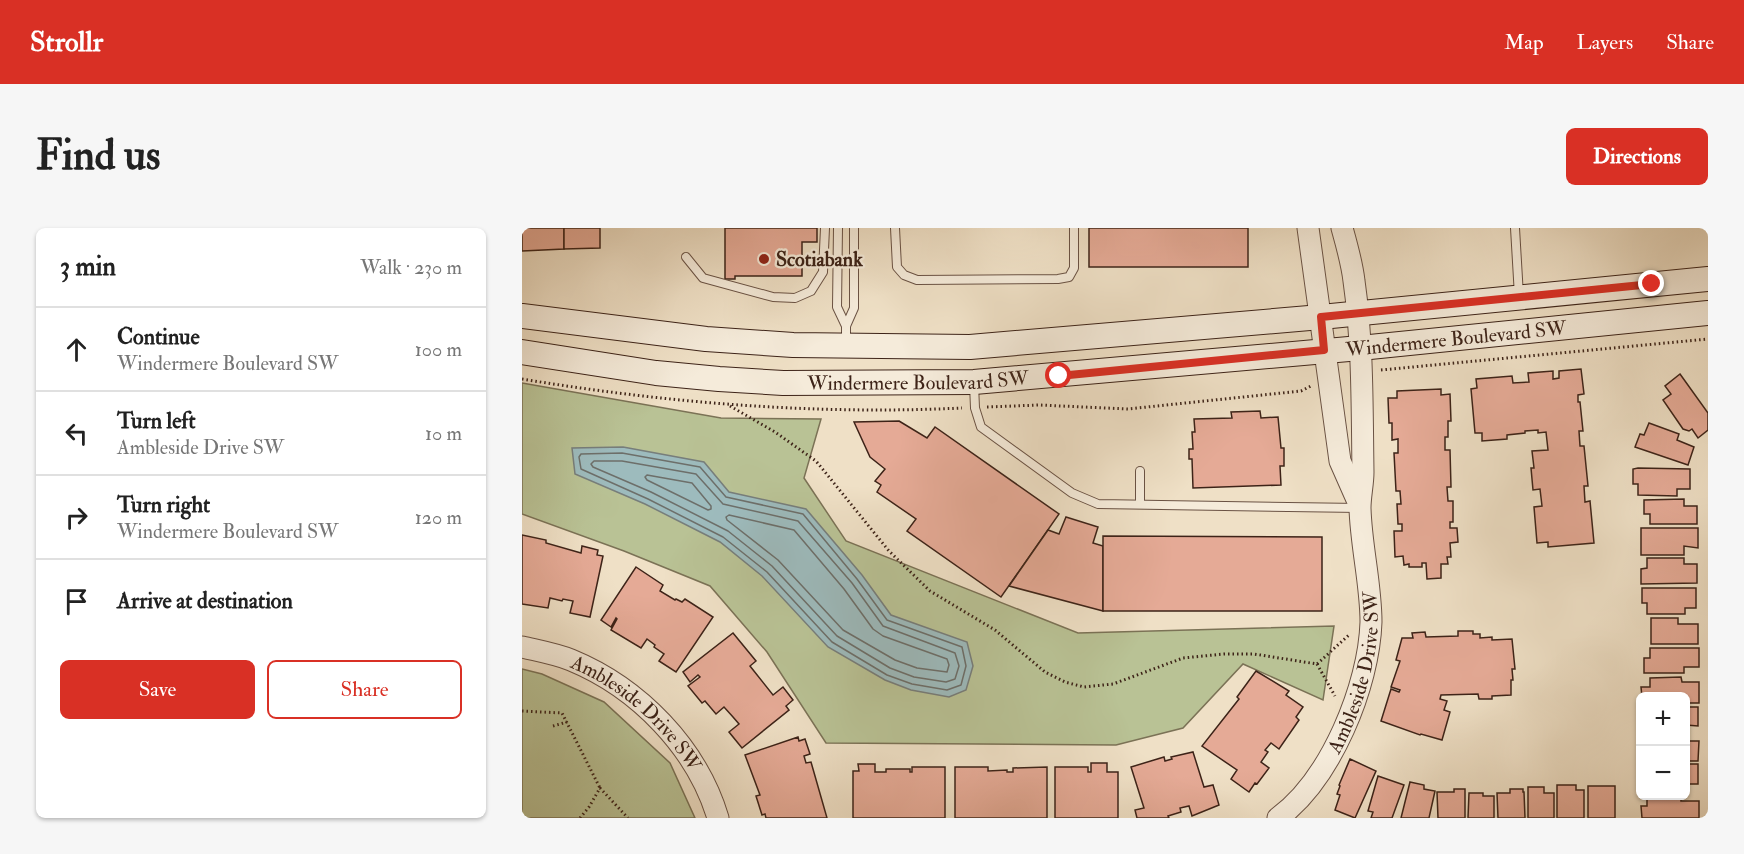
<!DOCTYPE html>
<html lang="en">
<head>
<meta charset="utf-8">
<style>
  :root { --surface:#fff; --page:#f6f6f6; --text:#222; --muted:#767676; --line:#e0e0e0; --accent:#d93025 }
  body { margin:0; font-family:"IM FELL Double Pica",serif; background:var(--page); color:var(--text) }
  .controls { position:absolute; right:18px; bottom:18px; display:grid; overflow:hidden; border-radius:9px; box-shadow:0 2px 4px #0004 }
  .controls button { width:54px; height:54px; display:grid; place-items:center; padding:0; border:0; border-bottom:2px solid var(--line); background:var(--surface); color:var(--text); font:30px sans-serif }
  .stop { position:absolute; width:18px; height:18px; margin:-14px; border:4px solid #d93025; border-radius:50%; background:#fff }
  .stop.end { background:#d93025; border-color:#fff; box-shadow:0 2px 6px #0008 }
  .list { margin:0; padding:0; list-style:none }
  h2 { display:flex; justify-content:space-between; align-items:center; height:78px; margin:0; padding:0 24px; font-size:26px }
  h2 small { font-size:20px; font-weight:400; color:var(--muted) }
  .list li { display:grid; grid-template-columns:39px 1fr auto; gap:18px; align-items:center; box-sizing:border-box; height:84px; padding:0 24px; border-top:2px solid var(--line) }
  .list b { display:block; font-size:22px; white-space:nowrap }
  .list p { margin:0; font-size:20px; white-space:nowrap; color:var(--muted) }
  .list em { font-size:20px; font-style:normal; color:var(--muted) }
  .actions { display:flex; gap:12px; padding:18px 24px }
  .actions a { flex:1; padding:14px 0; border:2px solid var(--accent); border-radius:9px; text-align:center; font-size:21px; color:var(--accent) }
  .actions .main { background:var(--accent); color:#fff }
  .icon { flex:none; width:33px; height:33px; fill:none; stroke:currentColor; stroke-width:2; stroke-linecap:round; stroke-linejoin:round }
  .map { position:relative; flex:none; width:1186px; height:590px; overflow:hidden; border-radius:9px }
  header { display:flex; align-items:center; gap:36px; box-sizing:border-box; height:84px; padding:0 30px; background:var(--accent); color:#fff }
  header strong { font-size:28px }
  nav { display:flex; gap:33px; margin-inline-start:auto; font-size:21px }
  .intro { display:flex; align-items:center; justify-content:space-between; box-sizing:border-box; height:144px; padding:0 36px }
  h1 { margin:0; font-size:42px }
  .button { padding:15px 27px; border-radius:9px; background:var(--accent); color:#fff; font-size:21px; font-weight:700 }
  main { display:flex; gap:36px; padding:0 36px }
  aside { flex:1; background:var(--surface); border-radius:9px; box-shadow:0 2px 4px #0004 }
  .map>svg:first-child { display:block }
  .green { fill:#b9c295; stroke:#7b7256; stroke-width:1.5 }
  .water { fill:#9dbbbd; stroke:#777e7b; stroke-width:1.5 }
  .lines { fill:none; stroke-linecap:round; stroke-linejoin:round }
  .shore { stroke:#6d6f6a; stroke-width:1.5 }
  .building { fill:#e5aa96; stroke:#3d2318; stroke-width:1.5 }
  .service-casing { stroke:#6a5244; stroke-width:10 }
  .tertiary-casing { stroke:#6a5244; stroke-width:23 }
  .secondary-casing { stroke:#3d2318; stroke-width:26 }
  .path { stroke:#3d2318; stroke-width:3; stroke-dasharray:1.5 3; stroke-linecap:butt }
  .service { stroke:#f5ebda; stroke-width:8 }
  .tertiary { stroke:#f5ebda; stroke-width:21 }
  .secondary { stroke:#f5ebda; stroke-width:24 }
  .route { stroke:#d93025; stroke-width:8 }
  .poi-dot { fill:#8f2418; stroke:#f5ebda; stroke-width:2 }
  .labels { text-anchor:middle; stroke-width:4.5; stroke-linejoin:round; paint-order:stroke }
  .poi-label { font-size:20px; font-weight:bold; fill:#3d2318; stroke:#f5ebda; text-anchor:start }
  .street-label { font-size:20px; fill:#3d2318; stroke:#f5ebda }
</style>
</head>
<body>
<header>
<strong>Strollr</strong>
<nav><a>Map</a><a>Layers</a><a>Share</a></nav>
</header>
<div class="intro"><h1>Find us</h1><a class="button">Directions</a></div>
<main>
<aside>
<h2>3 min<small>Walk · 230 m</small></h2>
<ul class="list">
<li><svg class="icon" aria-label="ahead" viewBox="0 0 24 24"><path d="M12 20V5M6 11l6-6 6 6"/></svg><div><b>Continue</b><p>Windermere Boulevard SW</p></div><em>100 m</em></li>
<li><svg class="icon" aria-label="left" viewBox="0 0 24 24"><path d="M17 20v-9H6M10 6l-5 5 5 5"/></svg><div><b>Turn left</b><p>Ambleside Drive SW</p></div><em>10 m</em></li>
<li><svg class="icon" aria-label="right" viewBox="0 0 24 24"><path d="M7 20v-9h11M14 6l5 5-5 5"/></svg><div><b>Turn right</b><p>Windermere Boulevard SW</p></div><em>120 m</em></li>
<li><svg class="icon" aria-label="arrive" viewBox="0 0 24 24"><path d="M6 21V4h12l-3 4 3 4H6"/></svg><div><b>Arrive at destination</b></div></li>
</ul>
<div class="actions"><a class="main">Save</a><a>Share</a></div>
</aside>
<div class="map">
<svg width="1186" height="590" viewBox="0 0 1186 590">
  <rect width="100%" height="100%" fill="#efe0c6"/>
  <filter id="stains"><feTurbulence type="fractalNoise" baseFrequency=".00333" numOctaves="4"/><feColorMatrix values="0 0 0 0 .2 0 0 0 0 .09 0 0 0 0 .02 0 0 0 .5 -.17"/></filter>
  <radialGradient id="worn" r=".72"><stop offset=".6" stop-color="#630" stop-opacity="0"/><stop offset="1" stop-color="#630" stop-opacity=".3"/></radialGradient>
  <g class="green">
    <polygon points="0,155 199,190 299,191 282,250 324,313 556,405 812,398 801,472 721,436 661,500 594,517 304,515 245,424 188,358 102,323 0,286"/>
    <polygon points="0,441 20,446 82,474 148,535 173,590 0,590"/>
  </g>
  <polygon class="water" points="101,219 182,234 207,264 284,281 340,347 369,387 445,414 451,438 444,462 427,469 389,462 363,452 306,419 240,348 198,314 123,276 53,246 50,220"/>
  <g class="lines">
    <g class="shore">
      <polygon points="100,225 178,239 204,269 281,286 335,351 365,392 440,419 444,438 439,457 425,462 390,456 365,447 310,414 245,344 201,309 126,271 59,241 57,229 59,226"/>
      <polygon points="72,233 100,233 174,246 201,276 276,293 330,355 361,398 433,425 437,438 433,451 424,454 392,449 368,440 315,408 250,338 206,303 129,264 71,239 69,236"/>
      <polygon points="125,247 170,255 189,278 189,281 186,282 125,252 123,249"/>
      <polygon points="207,287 272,302 322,361 351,401 361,408 425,431 427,437 425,444 395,440 373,432 321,402 256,332 205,292 204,289"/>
    </g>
  </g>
  <g class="building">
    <polygon points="0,0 42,0 42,21 0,23"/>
    <polygon points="42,0 78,0 78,20 42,21"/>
    <polygon points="203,0 295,0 295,14 280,14 280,48 213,48 213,51 203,51"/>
    <rect x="567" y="0" width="159" height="39"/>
    <polygon points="1059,141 1062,166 1056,167 1056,174 1058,174 1061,203 1057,203 1058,218 1062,218 1066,258 1062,258 1063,274 1068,273 1072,315 1026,319 1026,314 1015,315 1012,279 1020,278 1018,261 1011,262 1009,240 1012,240 1010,223 1026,222 1024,204 1016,205 1016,202 1003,203 1003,205 985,207 985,211 960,213 960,205 953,205 949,161 955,160 954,151 990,148 991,155 1007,154 1006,145 1031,143 1031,151 1037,150 1037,143"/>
    <polygon points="1158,146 1186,185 1186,202 1176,210 1170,201 1167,203 1161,201 1141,172 1149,166 1143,158"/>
    <polygon points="919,161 919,167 928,166 929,193 926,193 926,209 923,209 923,222 928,222 929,259 925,259 926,273 931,273 931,294 928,294 928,300 935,300 936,314 928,315 929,329 925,329 926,336 919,336 919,350 905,351 904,335 900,335 900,339 887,339 887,336 882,337 881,328 873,329 872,303 880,303 880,296 876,296 875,276 879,276 878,263 874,263 872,225 876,225 876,211 870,212 870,195 867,195 866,170 875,170 875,163"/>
    <polygon points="738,183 739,190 756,189 759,220 762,220 762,238 758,238 759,257 671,260 670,231 667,231 667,221 671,221 670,204 673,204 672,191 710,190 709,184"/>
    <polygon points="377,193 405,210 413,199 537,286 479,369 385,303 394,291 355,264 359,257 353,253 363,241 348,229 332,194"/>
    <polygon points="1127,195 1157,206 1155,212 1172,219 1166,237 1113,219 1118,206 1122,207"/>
    <polygon points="1116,240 1168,241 1168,261 1155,261 1155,268 1116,267 1116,256 1111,256 1111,241"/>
    <polygon points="1162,271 1162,278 1175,278 1175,296 1128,296 1128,286 1122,286 1122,272"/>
    <polygon points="544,289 576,299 571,315 581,318 581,383 487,358 526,302 537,306"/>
    <polygon points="1119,300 1176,300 1176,320 1162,318 1162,327 1119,327"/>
    <polygon points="0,307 24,312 24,315 59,325 60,318 76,322 75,327 81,328 68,389 48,385 51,373 41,371 40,373 28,370 26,380 0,376"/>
    <polygon points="581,308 800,309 800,383 581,383"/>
    <polygon points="1125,330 1162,330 1162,336 1175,336 1175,355 1119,356 1119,341 1125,340"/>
    <polygon points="114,339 141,357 138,363 153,372 154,371 160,374 163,371 191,389 154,444 137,433 142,426 132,419 133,417 125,411 119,420 89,402 95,391 94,390 89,399 79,392"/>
    <polygon points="1120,360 1174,360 1174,380 1163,380 1163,386 1125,386 1125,375 1120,375"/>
    <polygon points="1129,390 1156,390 1156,396 1176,396 1176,416 1129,416"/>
    <polygon points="936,403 951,403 951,406 958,406 958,410 970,409 970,412 990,411 993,441 990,441 991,452 989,452 989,467 970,468 970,471 957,471 956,466 919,467 918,471 925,473 922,482 928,484 920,512 899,506 898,507 859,493 869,461 877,464 878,462 869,459 878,433 874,432 880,410 891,410 890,405 903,404 904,409 936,408"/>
    <polygon points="211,405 234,433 228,438 251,467 261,459 271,472 264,478 267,482 220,520 207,504 217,496 211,489 202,479 194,486 183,473 180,475 166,458 178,449 176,447 168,454 161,444"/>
    <polygon points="1128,420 1177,420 1177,439 1162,439 1162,445 1122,445 1122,430 1128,430"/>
    <polygon points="734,443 767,463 764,467 781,479 774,489 777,492 757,521 749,515 743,522 746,524 739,534 747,540 735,556 733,555 727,564 709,551 715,542 680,518 717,471 715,469"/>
    <polygon points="1159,449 1160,454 1177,454 1177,475 1164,475 1164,469 1120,469 1119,459 1128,459 1128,450"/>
    <polygon points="1164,479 1176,479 1176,498 1164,497"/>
    <polygon points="276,509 277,513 283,511 288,526 282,528 284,535 289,534 305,590 244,590 243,586 240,587 234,568 238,567 223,527"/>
    <polygon points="1164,513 1177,513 1176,533 1164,533"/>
    <polygon points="671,524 682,559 691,557 697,577 670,588 667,578 658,580 659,584 646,588 647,590 615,590 613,582 622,580 609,539 642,529 643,533 650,531 649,529"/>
    <polygon points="828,531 854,543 833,590 813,582 818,567 815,566 818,558 817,557"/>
    <polygon points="569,535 585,535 585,544 596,544 596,590 533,590 533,539 566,539 566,544 569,544"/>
    <polygon points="336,536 353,536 353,544 364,544 364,541 388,541 388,544 390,544 390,539 423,539 423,590 331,590 331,543 337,543"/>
    <rect x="1164" y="536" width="12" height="20"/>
    <polygon points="433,539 466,539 466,543 485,542 485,544 491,544 491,540 525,539 525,590 433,590"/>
    <polygon points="856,548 882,557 870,590 849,590 851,584 846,583"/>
    <polygon points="888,554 902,557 902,561 913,563 907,590 879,590"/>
    <polygon points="1035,557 1054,557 1054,562 1062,562 1062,590 1035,590"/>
    <rect x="1066" y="558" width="27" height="32"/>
    <polygon points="1006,559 1022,559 1022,565 1032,565 1032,590 1006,590"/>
    <polygon points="932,561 943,561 943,590 916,590 915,564 932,564"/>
    <polygon points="988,561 1001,561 1001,564 1002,564 1003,590 976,590 975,565 988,565"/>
    <polygon points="947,565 961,565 961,568 972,568 972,590 946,590"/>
    <polygon points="1125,568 1159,568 1159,573 1177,573 1177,590 1120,590 1119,578 1125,578"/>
  </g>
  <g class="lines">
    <defs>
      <g id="service">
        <polyline points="316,0 315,79 324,98"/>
        <polyline points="373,0 375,39 382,47 395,52 536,51 547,49 552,40 552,0"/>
        <polyline points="993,0 997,68"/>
        <polyline points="164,29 181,50 251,69 273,70 289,63 301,44 303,0"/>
        <polyline points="324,115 324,98 332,80 332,0"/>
        <polyline points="452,156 453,180 459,199 550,265 576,276 838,280"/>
        <polyline points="618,243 618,276"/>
      </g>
      <g id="tertiary">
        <polyline points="786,0 818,233 837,276"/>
        <path id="s1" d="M0,419C17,423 34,426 49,432C117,460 175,520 196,590"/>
        <path id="s2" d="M756,590C809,551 847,458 849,394C849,356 839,318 838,280C838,268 841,256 841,244C840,181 841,116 832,53C830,35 825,18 820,0"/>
      </g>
      <g id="secondary">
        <polyline points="0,88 184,111 271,117 448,119 799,89 1186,51"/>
        <path id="s3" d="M0,124L134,145L197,151L261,155L452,154L838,120L1186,85"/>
      </g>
    </defs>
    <use href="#service" class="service-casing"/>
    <use href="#tertiary" class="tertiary-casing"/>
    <use href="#secondary" class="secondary-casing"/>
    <g class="path">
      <polyline points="859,142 1186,111"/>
      <path d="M0,151C145,175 293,187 440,180"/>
      <polyline points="208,178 253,204 294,233 367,323 408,363 473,402 523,444 543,454 562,459 591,456 661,430 702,426 732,426 795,436 827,407"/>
      <polyline points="465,179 517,177 606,181 779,163 789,158"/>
      <polyline points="795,436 813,468"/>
      <polyline points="0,483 40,485 78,560"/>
      <polyline points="31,498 45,494"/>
      <polyline points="58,590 67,579 78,560 106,590"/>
    </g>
    <use href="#service" class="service"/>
    <use href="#tertiary" class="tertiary"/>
    <use href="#secondary" class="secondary"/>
  </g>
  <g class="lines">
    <polyline class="route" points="537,148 802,122 799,89 1130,56"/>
  </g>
  <circle class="poi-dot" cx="242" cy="31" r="6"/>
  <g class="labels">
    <g class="poi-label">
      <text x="254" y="38">Scotiabank</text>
    </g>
    <g class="street-label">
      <text dy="7" stroke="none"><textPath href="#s3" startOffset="938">Windermere Boulevard SW</textPath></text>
      <text dy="7" stroke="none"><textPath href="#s3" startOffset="398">Windermere Boulevard SW</textPath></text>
      <text dy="7" stroke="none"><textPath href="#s2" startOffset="170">Ambleside Drive SW</textPath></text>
      <text dy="7" stroke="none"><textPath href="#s1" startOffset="136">Ambleside Drive SW</textPath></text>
    </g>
  </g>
  <rect width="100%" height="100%" filter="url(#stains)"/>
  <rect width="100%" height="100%" fill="url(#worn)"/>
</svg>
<div class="controls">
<button>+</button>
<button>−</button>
</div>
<div class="stop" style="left:537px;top:148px"></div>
<div class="stop end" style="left:1130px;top:56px"></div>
</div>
</main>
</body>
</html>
